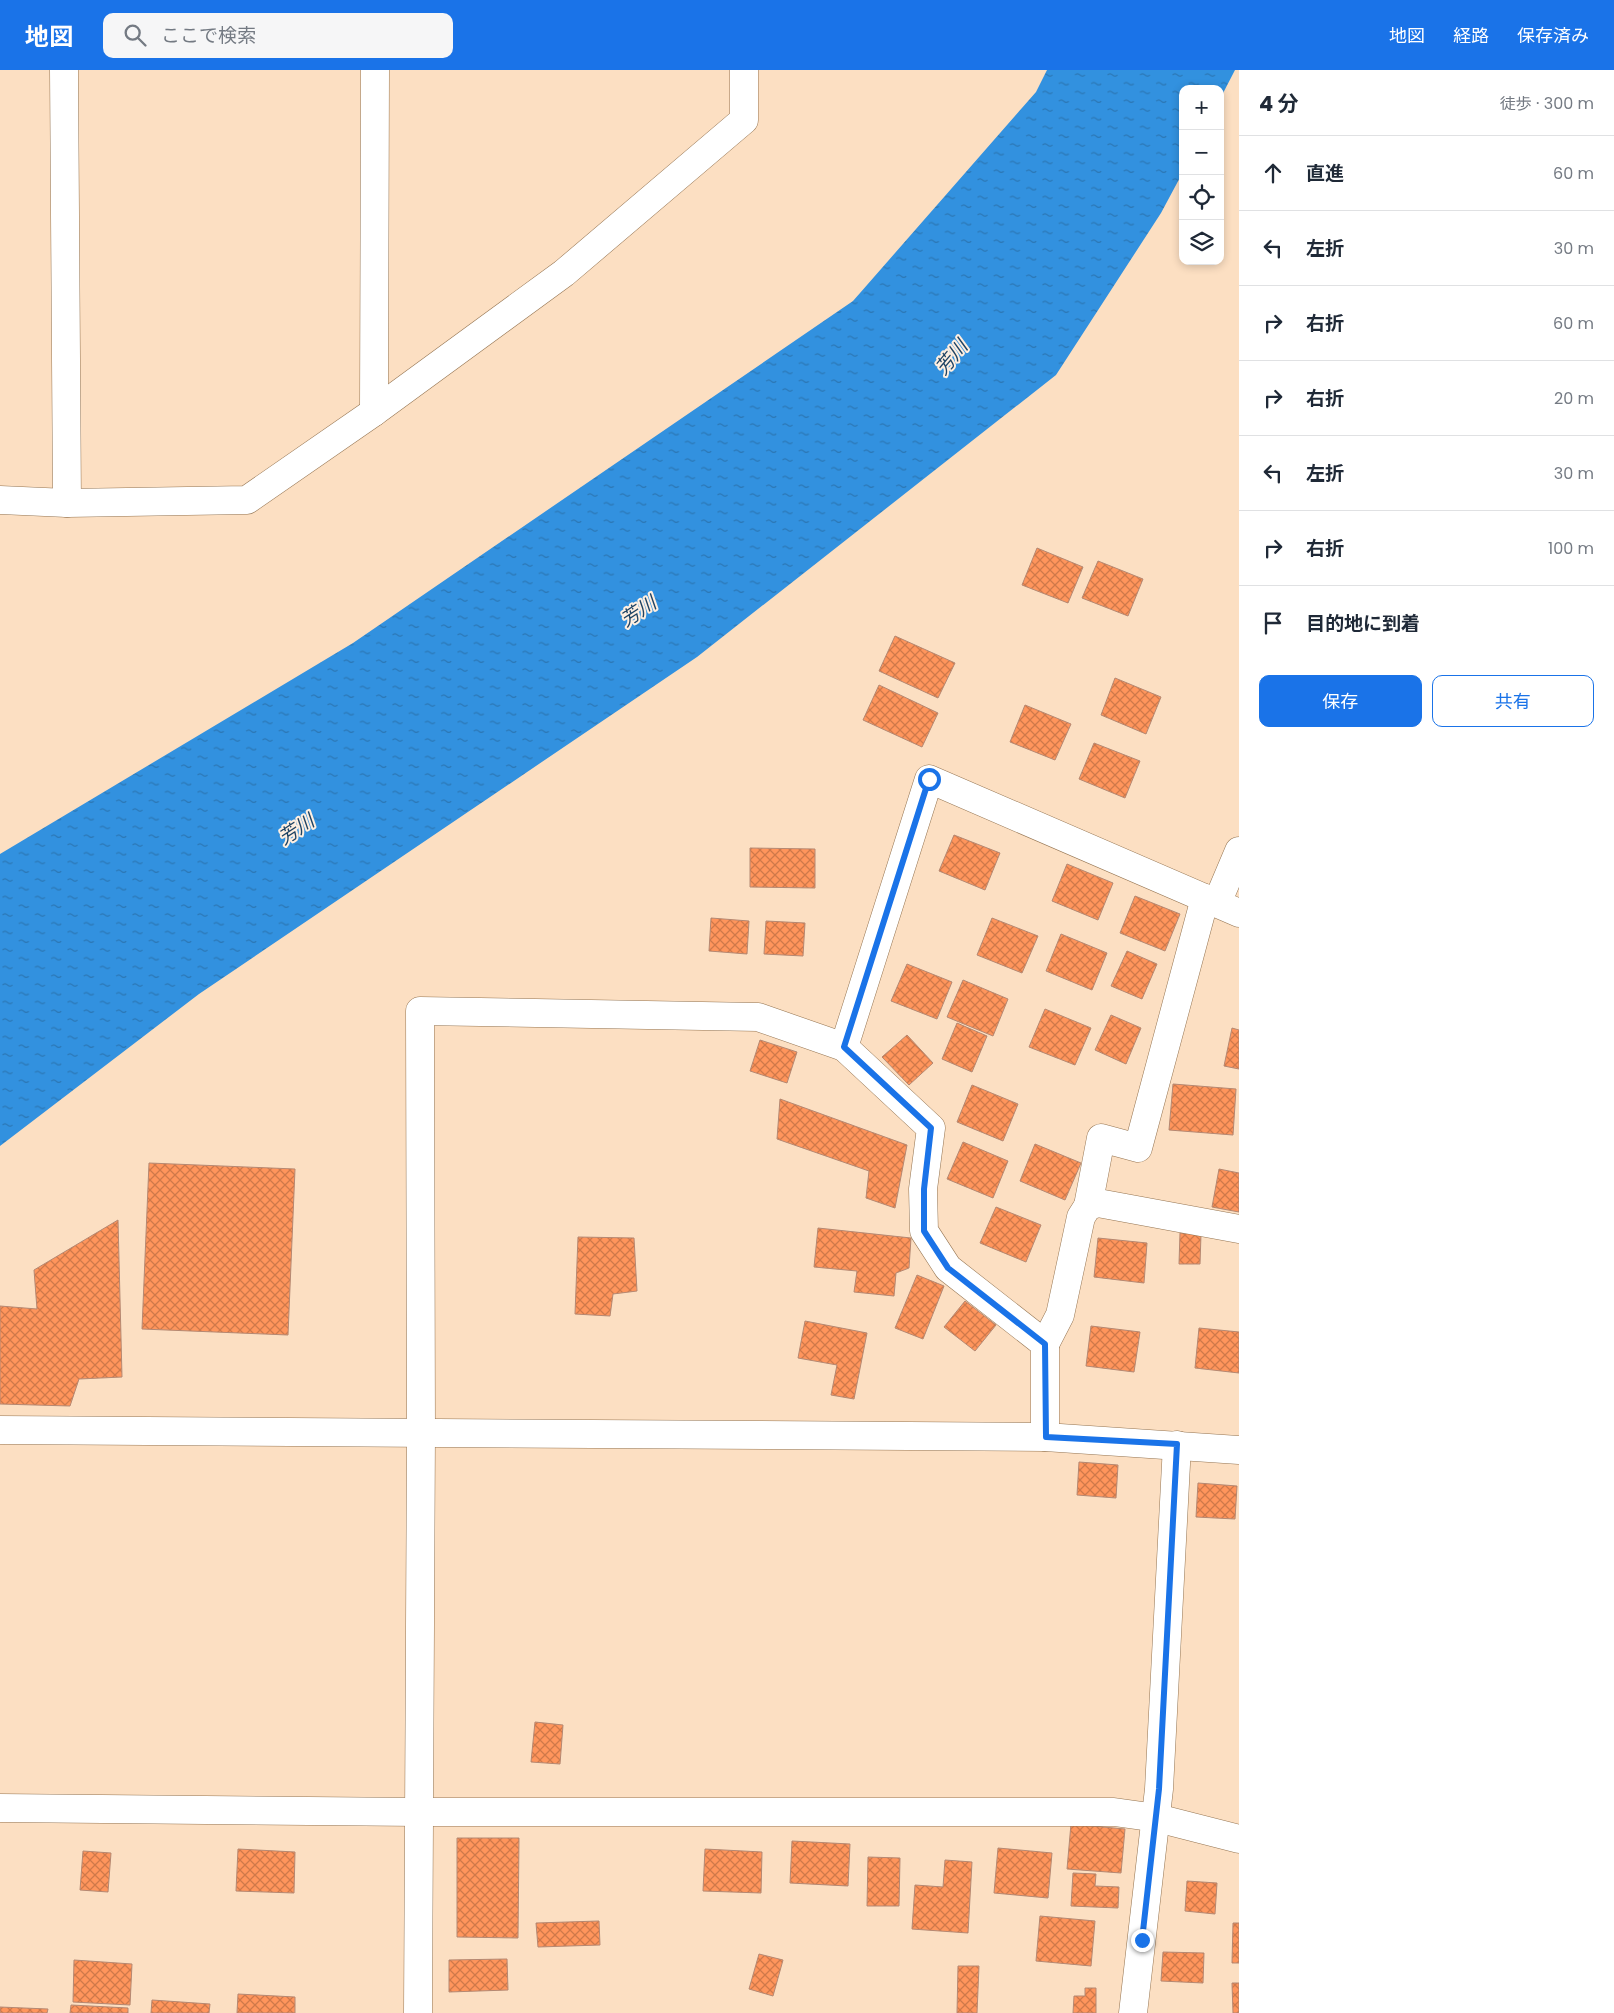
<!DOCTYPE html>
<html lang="ja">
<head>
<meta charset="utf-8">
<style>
  :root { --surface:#fff; --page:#f6f6f7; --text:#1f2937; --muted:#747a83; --line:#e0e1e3; --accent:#1a73e8 }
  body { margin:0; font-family:Poppins,"Noto Sans JP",sans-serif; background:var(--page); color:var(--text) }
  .controls { position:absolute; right:15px; top:15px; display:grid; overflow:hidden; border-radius:10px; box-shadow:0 2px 8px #0003 }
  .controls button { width:45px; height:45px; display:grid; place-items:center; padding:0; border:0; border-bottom:1px solid var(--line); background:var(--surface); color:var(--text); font:25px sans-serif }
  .stop { position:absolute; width:15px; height:15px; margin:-11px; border:4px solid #1a73e8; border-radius:50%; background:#fff }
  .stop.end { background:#1a73e8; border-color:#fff; box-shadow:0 1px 5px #0008 }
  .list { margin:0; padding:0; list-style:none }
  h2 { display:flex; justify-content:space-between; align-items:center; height:65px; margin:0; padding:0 20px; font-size:21px }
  h2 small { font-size:16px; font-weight:400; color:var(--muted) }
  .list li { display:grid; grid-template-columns:32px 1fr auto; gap:15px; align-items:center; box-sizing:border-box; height:75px; padding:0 20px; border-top:1px solid var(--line) }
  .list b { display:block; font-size:19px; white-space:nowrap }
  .list em { font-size:16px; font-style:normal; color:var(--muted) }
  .actions { display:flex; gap:10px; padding:15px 20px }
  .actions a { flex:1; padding:11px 0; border:1px solid var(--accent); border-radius:10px; text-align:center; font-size:18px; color:var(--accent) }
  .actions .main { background:var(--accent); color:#fff }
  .icon { flex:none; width:28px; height:28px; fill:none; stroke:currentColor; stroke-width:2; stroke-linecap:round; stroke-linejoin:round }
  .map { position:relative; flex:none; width:1239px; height:1943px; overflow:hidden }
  header { display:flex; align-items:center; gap:30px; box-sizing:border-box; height:70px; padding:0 25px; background:var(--accent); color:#fff }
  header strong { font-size:24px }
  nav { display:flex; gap:28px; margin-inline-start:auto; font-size:18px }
  .search { width:350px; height:45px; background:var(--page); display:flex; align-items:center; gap:12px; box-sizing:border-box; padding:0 18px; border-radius:10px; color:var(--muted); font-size:19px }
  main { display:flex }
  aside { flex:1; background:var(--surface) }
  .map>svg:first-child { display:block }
  .water { fill:url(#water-ripples) }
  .building { fill:url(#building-cross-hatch); stroke:#b58872 }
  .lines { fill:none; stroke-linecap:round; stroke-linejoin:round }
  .minor-casing { stroke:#957552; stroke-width:29 }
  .minor { stroke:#fff; stroke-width:28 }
  .route { stroke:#1a73e8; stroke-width:6 }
  .labels { text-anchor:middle; stroke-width:4; stroke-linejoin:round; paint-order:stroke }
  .water-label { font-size:19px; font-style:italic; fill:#1e4364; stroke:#feefe1 }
</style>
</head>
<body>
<header>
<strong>地図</strong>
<div class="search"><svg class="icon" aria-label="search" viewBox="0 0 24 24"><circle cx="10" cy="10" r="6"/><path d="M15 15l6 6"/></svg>ここで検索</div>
<nav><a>地図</a><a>経路</a><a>保存済み</a></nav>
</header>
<main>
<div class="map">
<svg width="1239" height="1943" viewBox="0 0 1239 1943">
  <defs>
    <pattern id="water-ripples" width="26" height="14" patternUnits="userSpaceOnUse" patternTransform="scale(1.25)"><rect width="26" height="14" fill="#3291df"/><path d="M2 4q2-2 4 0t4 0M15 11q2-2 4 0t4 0" fill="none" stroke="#2b76b3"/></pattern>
    <pattern id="building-cross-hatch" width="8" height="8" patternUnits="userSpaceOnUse" patternTransform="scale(1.25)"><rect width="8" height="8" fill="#ff955c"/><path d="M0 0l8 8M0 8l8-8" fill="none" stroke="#cf794a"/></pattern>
  </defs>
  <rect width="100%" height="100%" fill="#fcdfc2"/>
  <polygon class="water" points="1047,0 1235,0 1220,29 1220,19 1183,19 1183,102 1161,143 1056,305 697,587 199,924 0,1076 0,784 353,573 853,231 1036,22"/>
  <g class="building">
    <polygon points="1037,478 1083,497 1068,533 1022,515"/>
    <polygon points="1098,491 1143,509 1128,546 1082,528"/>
    <polygon points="895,566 955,593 938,628 879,601"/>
    <polygon points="1115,608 1161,627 1146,664 1101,645"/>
    <polygon points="879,615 938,643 922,677 863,650"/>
    <polygon points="1025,635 1071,654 1055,690 1010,672"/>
    <polygon points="1094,673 1140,691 1125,728 1079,709"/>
    <polygon points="954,765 1000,783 985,820 939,801"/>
    <polygon points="750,778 815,779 815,818 750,817"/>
    <polygon points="1067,794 1113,813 1098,850 1052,831"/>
    <polygon points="1135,826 1180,844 1165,881 1120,863"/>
    <polygon points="711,848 749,851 747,884 709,881"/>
    <polygon points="992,848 1038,866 1022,903 977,885"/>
    <polygon points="766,851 805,853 803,886 764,884"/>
    <polygon points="1061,864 1107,883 1092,920 1046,901"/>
    <polygon points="1127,881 1157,894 1142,929 1111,916"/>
    <polygon points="907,894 952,912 937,949 891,931"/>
    <polygon points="963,910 1008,929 993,966 947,947"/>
    <polygon points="1045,939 1091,958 1075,995 1029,977"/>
    <polygon points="1111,945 1141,958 1126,994 1095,980"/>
    <polygon points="957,953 987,966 972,1002 942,989"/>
    <polygon points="1232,958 1239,960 1239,999 1224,996"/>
    <polygon points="907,965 933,993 909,1015 882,987"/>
    <polygon points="760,970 797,982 787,1013 750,1001"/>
    <polygon points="1173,1014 1236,1019 1233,1065 1169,1060"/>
    <polygon points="972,1015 1018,1034 1003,1071 957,1052"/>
    <polygon points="780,1029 907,1075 895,1138 866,1128 869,1101 777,1069"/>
    <polygon points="963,1072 1008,1091 993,1128 947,1109"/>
    <polygon points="1035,1074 1081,1093 1065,1130 1020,1111"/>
    <polygon points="149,1093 295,1099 288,1265 142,1259"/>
    <polygon points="1219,1099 1239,1103 1239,1142 1212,1137"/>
    <polygon points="996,1137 1041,1155 1026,1192 980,1173"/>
    <polygon points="118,1150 122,1307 79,1309 70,1336 0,1334 0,1236 37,1239 34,1200"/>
    <polygon points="818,1158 911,1168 909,1198 896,1203 894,1226 854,1222 857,1201 814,1197"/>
    <polygon points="1180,1163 1201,1164 1200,1194 1179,1194"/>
    <polygon points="578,1167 634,1168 637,1221 613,1224 610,1246 575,1244"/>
    <polygon points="1098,1168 1147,1173 1144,1213 1094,1207"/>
    <polygon points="917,1205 944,1216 923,1269 895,1258"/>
    <polygon points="965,1231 996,1255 975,1281 944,1257"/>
    <polygon points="805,1251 867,1263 854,1329 831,1325 837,1295 798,1288"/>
    <polygon points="1091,1256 1140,1262 1134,1302 1086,1296"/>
    <polygon points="1199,1258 1239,1262 1239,1303 1195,1298"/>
    <polygon points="1079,1392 1118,1395 1116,1428 1077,1425"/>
    <polygon points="1198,1413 1237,1416 1235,1449 1196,1447"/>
    <polygon points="535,1652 563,1655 560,1694 531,1692"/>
    <polygon points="1071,1754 1125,1759 1121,1803 1067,1799"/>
    <polygon points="457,1768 519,1768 518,1868 457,1867"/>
    <polygon points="792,1771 850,1774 848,1816 790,1813"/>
    <polygon points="998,1778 1052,1783 1048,1828 994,1823"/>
    <polygon points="238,1779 295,1782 294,1823 236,1821"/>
    <polygon points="705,1779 762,1782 761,1823 703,1821"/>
    <polygon points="83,1781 111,1783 108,1822 80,1820"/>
    <polygon points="868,1787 900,1788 899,1836 867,1836"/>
    <polygon points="945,1790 972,1792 968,1863 912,1859 915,1815 943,1817"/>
    <polygon points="1073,1803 1096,1804 1095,1816 1119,1817 1118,1838 1071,1836"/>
    <polygon points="1187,1811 1217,1813 1215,1844 1185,1841"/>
    <polygon points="1040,1846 1095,1851 1091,1896 1036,1891"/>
    <polygon points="599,1851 600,1875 538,1877 536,1853"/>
    <polygon points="1233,1853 1239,1853 1239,1893 1232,1893"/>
    <polygon points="1163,1882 1204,1883 1203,1913 1161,1911"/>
    <polygon points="759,1884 783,1890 773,1926 749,1919"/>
    <polygon points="507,1889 508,1920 449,1922 449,1890"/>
    <polygon points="74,1890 132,1894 130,1935 73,1932"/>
    <polygon points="958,1896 979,1896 977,1943 957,1943"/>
    <polygon points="1232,1913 1239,1913 1239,1943 1233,1943"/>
    <polygon points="1085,1918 1096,1918 1096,1943 1073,1943 1074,1926 1085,1926"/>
    <polygon points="238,1924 295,1927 295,1943 237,1943"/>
    <polygon points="152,1930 210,1934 209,1943 151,1943"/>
    <polygon points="71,1935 128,1938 128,1943 70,1943"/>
    <polygon points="0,1937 48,1939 47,1943 0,1943"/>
  </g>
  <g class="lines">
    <defs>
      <g id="minor">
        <polyline points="64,0 67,433"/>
        <polyline points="374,342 375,0"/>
        <polyline points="0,430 67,433 247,430 374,342 564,203 744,50 744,0"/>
        <polyline points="1217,833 1239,781"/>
        <polyline points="1088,1136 1101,1068 1138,1078 1205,828"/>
        <polyline points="1045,1274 1060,1245 1081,1147 1088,1136 1098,1133 1239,1159"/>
        <polyline points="0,1360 1045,1367 1239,1380"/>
        <polyline points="1045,1367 1045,1274 948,1198 924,1161 923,1119 931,1058 844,977 929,709 1239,843"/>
        <polyline points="0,1738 419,1742 1114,1742 1157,1748 1239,1769"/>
        <polyline points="418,1943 421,1362 420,941 758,947 844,977"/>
        <polyline points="1133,1943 1159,1719 1177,1375"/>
      </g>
    </defs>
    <use href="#minor" class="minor-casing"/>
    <use href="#minor" class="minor"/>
  </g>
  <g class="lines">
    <polyline class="route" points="929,709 844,977 931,1058 924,1119 924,1161 948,1198 1045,1274 1046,1367 1177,1374 1159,1719 1142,1870"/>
  </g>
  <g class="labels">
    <g class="water-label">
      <text transform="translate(951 287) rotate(-50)" y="7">芳川</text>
      <text transform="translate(638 541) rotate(-33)" y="7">芳川</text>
      <text transform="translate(296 759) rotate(-33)" y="7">芳川</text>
    </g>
  </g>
</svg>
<div class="controls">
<button>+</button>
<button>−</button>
<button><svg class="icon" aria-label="locate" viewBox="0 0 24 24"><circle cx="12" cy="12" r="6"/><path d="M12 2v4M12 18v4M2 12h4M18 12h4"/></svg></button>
<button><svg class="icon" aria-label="layers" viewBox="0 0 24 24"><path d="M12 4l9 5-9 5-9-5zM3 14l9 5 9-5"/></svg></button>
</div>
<div class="stop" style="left:929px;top:709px"></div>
<div class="stop end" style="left:1142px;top:1870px"></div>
</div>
<aside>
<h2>4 分<small>徒歩 · 300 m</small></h2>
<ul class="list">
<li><svg class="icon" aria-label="ahead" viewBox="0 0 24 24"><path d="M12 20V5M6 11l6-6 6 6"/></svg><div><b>直進</b></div><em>60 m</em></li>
<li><svg class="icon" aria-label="left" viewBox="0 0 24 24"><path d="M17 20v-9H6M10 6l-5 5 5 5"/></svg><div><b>左折</b></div><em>30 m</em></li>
<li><svg class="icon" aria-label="right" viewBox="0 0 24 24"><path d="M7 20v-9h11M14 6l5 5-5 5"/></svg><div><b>右折</b></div><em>60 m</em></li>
<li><svg class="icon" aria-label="right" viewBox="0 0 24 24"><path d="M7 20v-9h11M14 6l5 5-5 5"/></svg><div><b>右折</b></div><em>20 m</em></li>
<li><svg class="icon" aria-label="left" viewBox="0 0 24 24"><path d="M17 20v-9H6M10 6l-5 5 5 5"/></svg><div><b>左折</b></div><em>30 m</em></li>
<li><svg class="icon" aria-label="right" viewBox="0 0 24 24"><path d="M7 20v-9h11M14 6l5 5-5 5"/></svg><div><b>右折</b></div><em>100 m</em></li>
<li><svg class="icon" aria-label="arrive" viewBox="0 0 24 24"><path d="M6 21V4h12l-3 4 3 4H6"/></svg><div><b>目的地に到着</b></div></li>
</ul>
<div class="actions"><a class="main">保存</a><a>共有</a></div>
</aside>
</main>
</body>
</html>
